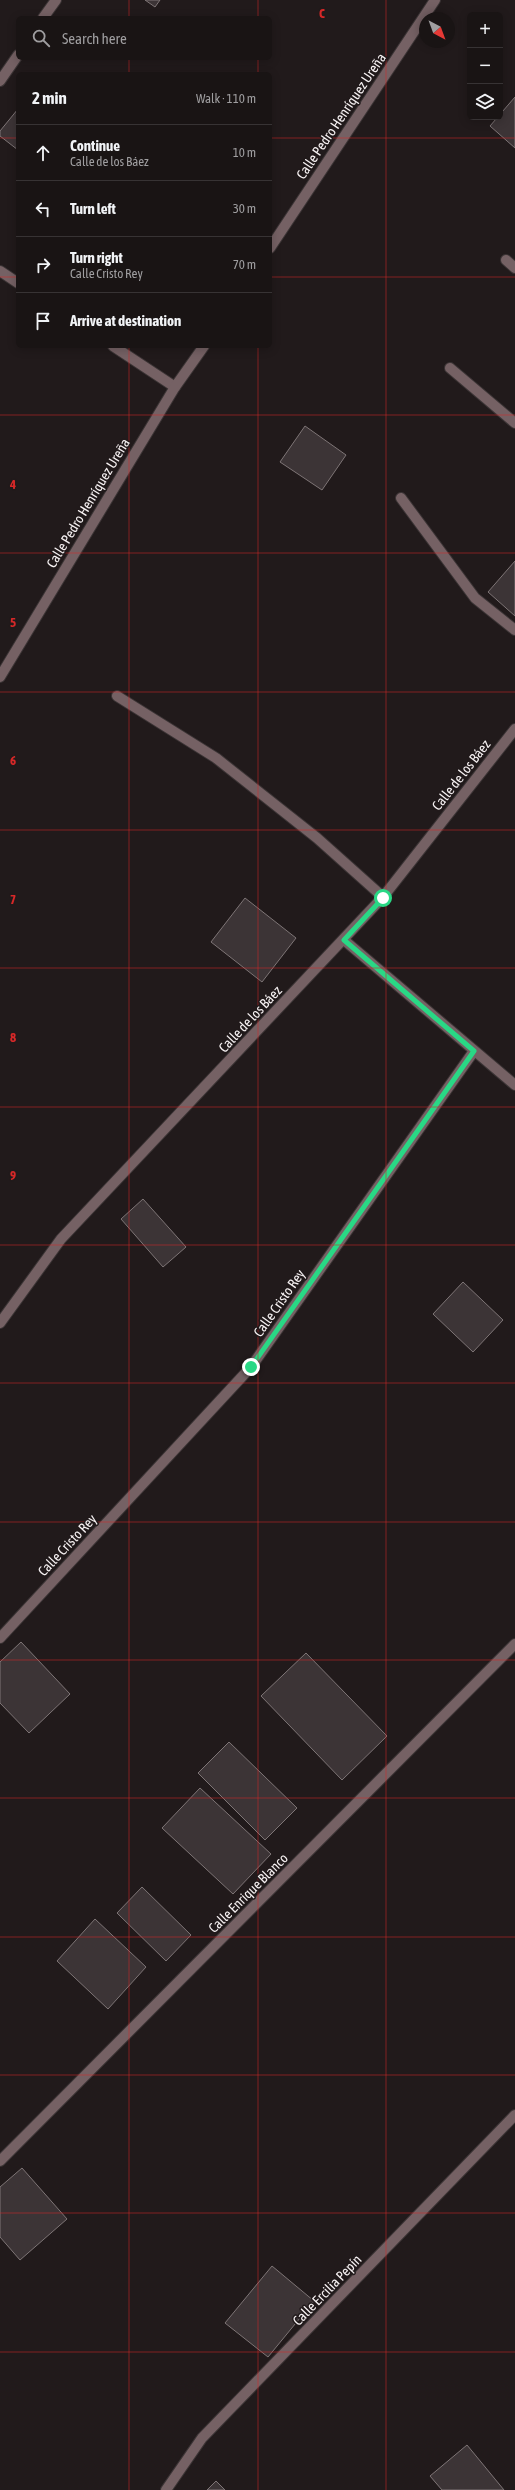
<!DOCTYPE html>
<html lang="en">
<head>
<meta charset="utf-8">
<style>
  :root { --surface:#191414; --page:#221d1d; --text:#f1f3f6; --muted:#9f9ea0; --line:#373334 }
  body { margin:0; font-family:"Asap Condensed",sans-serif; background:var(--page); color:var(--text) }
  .controls { position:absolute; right:12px; top:12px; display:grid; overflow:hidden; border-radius:6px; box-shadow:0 2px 10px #0003 }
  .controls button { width:36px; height:36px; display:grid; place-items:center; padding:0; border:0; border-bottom:1px solid var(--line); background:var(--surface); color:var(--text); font:20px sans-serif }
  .compass { position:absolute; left:419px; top:12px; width:36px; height:36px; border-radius:50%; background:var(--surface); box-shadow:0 2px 10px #0003; rotate:139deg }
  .stop { position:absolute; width:12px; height:12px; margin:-9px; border:3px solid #29d885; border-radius:50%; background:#fff }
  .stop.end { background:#29d885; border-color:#fff; box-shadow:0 1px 4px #0008 }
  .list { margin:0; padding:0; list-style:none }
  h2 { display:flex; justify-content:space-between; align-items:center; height:52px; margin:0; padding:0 16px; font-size:17px }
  h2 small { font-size:13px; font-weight:400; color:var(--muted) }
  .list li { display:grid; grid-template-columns:26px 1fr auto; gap:12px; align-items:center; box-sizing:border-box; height:56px; padding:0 16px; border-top:1px solid var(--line) }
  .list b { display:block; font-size:15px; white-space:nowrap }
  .list p { margin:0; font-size:13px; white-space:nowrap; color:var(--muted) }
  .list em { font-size:13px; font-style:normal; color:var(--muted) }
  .icon { flex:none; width:22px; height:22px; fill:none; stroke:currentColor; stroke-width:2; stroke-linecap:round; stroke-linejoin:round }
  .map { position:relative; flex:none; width:515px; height:2490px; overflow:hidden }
  .search { position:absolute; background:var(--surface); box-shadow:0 2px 10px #0003; left:16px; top:16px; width:256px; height:44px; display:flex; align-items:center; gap:10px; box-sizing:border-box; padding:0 14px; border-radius:6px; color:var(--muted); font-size:15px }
  .panel { position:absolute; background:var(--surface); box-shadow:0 2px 10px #0003; left:16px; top:72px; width:256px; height:276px; border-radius:6px }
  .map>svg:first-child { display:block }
  .building { fill:#3c3436; stroke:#7e7576 }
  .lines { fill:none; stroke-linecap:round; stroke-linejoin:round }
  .lane-casing { stroke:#3b3435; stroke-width:12 }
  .street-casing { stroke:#3b3435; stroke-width:12 }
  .lane { stroke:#756164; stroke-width:10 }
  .street { stroke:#756164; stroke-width:10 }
  .route { stroke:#29d885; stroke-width:5 }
  .grid { fill:none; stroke:#d62828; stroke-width:1; stroke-opacity:0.55 }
  .labels { text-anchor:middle; stroke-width:3; stroke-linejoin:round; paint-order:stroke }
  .street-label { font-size:14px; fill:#f7f2f3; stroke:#211a1b }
  .grid-label { font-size:13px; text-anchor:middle; font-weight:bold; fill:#d62828; stroke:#211a1b; stroke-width:3; stroke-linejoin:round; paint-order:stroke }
</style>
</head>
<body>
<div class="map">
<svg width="515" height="2490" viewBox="0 0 515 2490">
  <rect width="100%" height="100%" fill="#211a1b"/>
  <g class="building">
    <polygon points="145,0 160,0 155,7"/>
    <polygon points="515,97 515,148 490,126"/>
    <polygon points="18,109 18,150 0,136 0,131"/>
    <polygon points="305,426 346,455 322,490 280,462"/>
    <polygon points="515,561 515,616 488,592"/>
    <polygon points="245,898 296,938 262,982 211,942"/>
    <polygon points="143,1199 186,1247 163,1267 121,1219"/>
    <polygon points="463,1282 503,1320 473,1352 433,1314"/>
    <polygon points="21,1642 70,1694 29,1733 0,1703 0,1662"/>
    <polygon points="306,1653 387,1736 342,1780 261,1696"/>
    <polygon points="229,1742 297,1808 265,1840 198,1773"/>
    <polygon points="200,1788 271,1854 233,1894 162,1828"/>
    <polygon points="142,1887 191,1935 166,1961 117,1913"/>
    <polygon points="95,1919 146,1967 108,2009 57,1961"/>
    <polygon points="22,2168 67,2219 20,2260 0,2237 0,2187"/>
    <polygon points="272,2266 314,2301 268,2357 225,2323"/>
    <polygon points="467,2445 504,2490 442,2490 430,2476"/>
    <polygon points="216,2481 225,2490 207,2490"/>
  </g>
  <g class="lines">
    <defs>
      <polyline id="lane" points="401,498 475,598 515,630"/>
      <g id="street">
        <polyline points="43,18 56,0"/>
        <polyline points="0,81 18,55"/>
        <polyline points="270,248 435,0"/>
        <polyline points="506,260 515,268"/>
        <polyline points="0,271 18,283"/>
        <polyline points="113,346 175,387"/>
        <polyline points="450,368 515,423"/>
        <polyline points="0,677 175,387 204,346"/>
        <polyline points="117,696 216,758 317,838 383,897"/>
        <polyline points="344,940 515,1085"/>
        <polyline points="0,1323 61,1239 383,897 515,729"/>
        <polyline points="0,1638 251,1367 474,1051"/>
        <polyline points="0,2161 515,1644"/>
        <polyline points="166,2490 202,2438 515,2115"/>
      </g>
    </defs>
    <use href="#lane" class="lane-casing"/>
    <use href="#street" class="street-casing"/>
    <use href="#lane" class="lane"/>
    <use href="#street" class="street"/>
  </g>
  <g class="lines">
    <polyline class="route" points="251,1367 474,1051 344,940 383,898"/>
  </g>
  <path class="grid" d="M129,0V18M258,0V18M386,0V2490M129,58V74M258,58V74M0,138H18M270,138H515M0,277H18M270,277H515M129,346V2490M258,346V2490M0,415H515M0,553H515M0,692H515M0,830H515M0,968H515M0,1107H515M0,1245H515M0,1383H515M0,1522H515M0,1660H515M0,1798H515M0,1937H515M0,2075H515M0,2213H515M0,2352H515"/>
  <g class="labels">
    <g class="street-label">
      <text transform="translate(341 116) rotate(-56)" y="5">Calle Pedro Henríquez Ureña</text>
      <text transform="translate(88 503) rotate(-59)" y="5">Calle Pedro Henríquez Ureña</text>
      <text transform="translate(461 775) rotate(-52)" y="5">Calle de los Báez</text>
      <text transform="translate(250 1019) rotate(-47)" y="5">Calle de los Báez</text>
      <text transform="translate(279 1303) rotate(-55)" y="5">Calle Cristo Rey</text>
      <text transform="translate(67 1545) rotate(-47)" y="5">Calle Cristo Rey</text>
      <text transform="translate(248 1893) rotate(-45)" y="5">Calle Enrique Blanco</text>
      <text transform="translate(327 2290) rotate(-46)" y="5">Calle Ercilia Pepín</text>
    </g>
  </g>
  <g class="grid-label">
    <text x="322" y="18">C</text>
    <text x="13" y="489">4</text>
    <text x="13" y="627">5</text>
    <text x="13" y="765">6</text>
    <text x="13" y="904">7</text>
    <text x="13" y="1042">8</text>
    <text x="13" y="1180">9</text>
  </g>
</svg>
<div class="controls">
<button>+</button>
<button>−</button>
<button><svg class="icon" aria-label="layers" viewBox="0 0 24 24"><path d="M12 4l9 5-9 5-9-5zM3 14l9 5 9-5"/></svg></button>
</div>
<svg class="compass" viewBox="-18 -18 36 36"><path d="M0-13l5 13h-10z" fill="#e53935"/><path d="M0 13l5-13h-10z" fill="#9f9ea0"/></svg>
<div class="stop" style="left:383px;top:898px"></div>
<div class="stop end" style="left:251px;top:1367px"></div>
<div class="search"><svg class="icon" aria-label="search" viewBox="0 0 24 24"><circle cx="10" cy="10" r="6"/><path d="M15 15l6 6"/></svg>Search here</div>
<section class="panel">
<h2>2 min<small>Walk · 110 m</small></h2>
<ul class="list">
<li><svg class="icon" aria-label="ahead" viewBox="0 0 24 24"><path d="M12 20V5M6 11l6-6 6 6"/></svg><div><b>Continue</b><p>Calle de los Báez</p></div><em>10 m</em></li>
<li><svg class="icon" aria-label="left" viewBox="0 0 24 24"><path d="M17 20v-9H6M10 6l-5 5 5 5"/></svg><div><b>Turn left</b></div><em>30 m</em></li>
<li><svg class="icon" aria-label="right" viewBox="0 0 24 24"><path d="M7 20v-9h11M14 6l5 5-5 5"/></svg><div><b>Turn right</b><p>Calle Cristo Rey</p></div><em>70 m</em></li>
<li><svg class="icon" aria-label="arrive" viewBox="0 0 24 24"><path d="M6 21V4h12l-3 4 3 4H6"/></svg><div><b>Arrive at destination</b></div></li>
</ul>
</section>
</div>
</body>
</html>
